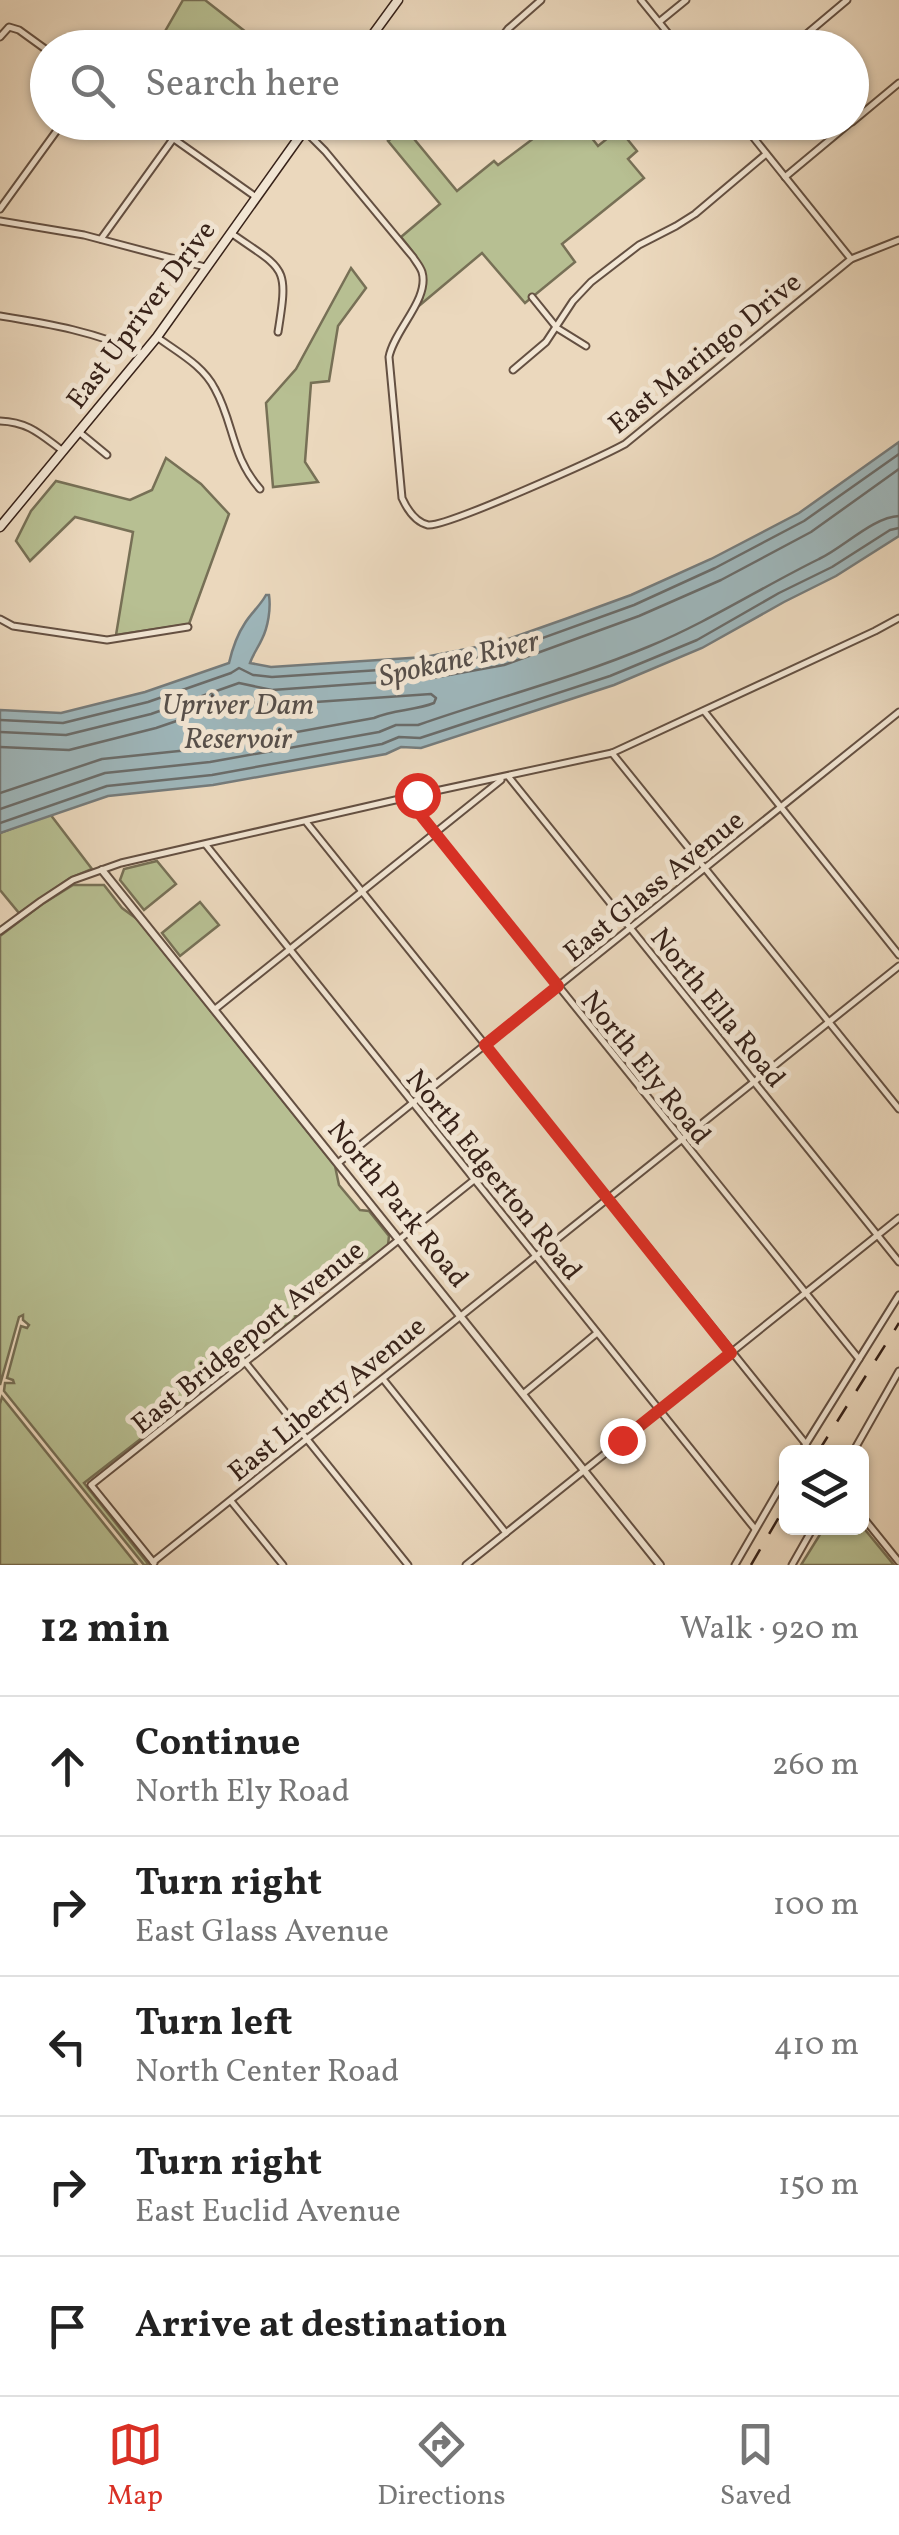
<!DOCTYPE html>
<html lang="en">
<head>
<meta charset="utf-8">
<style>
  :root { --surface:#fff; --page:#f6f6f6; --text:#222; --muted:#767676; --line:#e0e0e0; --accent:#d93025 }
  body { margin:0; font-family:Vollkorn,serif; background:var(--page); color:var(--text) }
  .controls { position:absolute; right:30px; bottom:30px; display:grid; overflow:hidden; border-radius:15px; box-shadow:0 2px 8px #0004 }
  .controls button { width:90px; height:90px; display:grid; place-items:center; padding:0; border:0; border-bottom:2px solid var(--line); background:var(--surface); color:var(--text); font:50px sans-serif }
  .stop { position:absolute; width:30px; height:30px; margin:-22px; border:8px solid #d93025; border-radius:50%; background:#fff }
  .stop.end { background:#d93025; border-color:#fff; box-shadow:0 2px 10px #0008 }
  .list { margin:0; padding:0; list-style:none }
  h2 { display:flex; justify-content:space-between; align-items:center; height:130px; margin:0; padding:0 40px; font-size:42px }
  h2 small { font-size:32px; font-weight:400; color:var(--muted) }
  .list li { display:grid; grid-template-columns:65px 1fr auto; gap:30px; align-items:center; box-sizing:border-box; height:140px; padding:0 40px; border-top:2px solid var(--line) }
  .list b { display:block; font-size:38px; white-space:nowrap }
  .list p { margin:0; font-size:32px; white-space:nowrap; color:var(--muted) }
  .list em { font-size:32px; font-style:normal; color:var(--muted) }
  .icon { flex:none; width:55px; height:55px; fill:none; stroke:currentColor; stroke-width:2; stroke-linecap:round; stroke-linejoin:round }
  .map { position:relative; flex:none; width:899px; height:1565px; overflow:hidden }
  .search { position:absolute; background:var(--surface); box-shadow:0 2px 8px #0004; left:30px; right:30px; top:30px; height:110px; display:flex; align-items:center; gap:25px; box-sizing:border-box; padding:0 35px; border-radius:55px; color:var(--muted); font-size:38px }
  .sheet { height:830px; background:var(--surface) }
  nav { display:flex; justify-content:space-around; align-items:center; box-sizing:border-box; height:140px; border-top:2px solid var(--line); background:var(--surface); font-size:28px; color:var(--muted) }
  nav a { display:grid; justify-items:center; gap:5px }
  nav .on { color:var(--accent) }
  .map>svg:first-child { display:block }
  .green { fill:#b7bf92; stroke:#777056; stroke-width:2.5 }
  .water { fill:#9eb7bc; stroke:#757b7b; stroke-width:2.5 }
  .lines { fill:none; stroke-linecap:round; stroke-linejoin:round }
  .shore { stroke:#6a6c6a; stroke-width:2.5 }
  .minor-casing { stroke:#645042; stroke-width:9 }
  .tertiary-casing { stroke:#645042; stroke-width:10 }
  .secondary-casing { stroke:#372219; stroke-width:11 }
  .minor { stroke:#f2e6d4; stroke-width:5 }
  .tertiary { stroke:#f2e6d4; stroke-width:6 }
  .secondary { stroke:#f2e6d4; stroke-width:8 }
  .rail { stroke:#372219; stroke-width:2.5; stroke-dasharray:18 18; stroke-linecap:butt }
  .route { stroke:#d93025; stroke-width:12 }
  .labels { text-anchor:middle; stroke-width:10; stroke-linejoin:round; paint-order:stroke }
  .street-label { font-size:28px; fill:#372219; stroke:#f2e6d4 }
  .water-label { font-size:30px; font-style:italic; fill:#564f4a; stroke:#f2e6d4 }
</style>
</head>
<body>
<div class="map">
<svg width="899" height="1565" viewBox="0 0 899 1565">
  <rect width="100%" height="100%" fill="#ebd8bd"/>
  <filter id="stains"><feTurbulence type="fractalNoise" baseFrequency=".002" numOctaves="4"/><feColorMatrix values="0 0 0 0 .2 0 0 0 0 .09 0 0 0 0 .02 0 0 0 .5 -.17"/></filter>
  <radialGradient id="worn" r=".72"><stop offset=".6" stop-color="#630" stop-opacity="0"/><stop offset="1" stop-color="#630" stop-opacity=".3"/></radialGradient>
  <g class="green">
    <polygon points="183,0 205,0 265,47 156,47"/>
    <path d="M554,123H580L598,146L619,129L637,151L628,159L644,178L562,244L575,262L525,303L482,253L420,305C432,272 421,262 401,237L440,204L388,141L405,128L457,191L494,161L498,165Z"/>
    <polygon points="351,268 366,288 338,326 329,381 311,383 305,462 318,482 273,487 266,403 296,369"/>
    <polygon points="166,458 201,484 229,514 189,624 116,635 133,532 75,517 30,561 16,541 31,511 56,481 130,500 152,490"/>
    <polygon points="50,814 92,869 70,878 19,913 0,890 0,833"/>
    <polygon points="157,861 176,884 144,910 120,880 124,869"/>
    <polygon points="73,885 104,885 122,908 137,919 335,1166 339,1185 360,1210 369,1211 389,1236 388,1245 366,1262 354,1263 297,1309 295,1319 84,1483 149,1565 144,1565 4,1391 5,1383 14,1383 13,1380 7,1378 21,1326 27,1328 29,1325 23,1320 23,1315 19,1317 0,1385 0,936 41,905"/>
    <polygon points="200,902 219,925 180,956 162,933"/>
    <polygon points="2,1397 137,1565 0,1565 0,1404"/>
    <polygon points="862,1526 894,1565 801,1565 824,1528"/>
  </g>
  <path class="water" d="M899,442V536L836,576L784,602L702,648L614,685L421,748L401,747L386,754L213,785L108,796L0,833V710L61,713L145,692L229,663C232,650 237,635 245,623C251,613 260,606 266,595H269C271,609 268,627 262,639C258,648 253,654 250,663L271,667L425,657L497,643L568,618L631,595L711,559L799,513Z"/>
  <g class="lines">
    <g class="shore">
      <polyline points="0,720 63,723 148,702 231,673 239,668 253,675 272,677 426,667 501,653 634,605 715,568 804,521 899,454"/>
      <polyline points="0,732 66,735 151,714 239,683 272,690 427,679 504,665 639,616 721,580 811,532 899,469"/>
      <path d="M0,747L69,750L156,728L238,700L272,705L431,694L436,698L434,703C414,711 394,709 374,718L208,748L102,759L0,793"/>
      <path d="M0,809L105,773L210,762L379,732L396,725H418C495,698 574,678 650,646C708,622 762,587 819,559C843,548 873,517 899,516"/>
      <polyline points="0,823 107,786 212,775 382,744 399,737 420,738 610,676 697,640 779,593 832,567 890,530 899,528"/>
    </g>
    <defs>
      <g id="minor">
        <polyline points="641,0 680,48"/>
        <polyline points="659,22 686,0"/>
        <polyline points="0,37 9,27 19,30 48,51"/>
        <polyline points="493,48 508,29 541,0"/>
        <polyline points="790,48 847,0"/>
        <polyline points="150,122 256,197"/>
        <polyline points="741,122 851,259"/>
        <polyline points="852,122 899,83"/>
        <path d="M304,130L325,151L413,257C416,262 420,266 422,272C430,299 394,330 389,357L402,498C407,509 415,522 428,525C447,527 601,457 625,444L851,259L899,240"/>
        <polyline points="785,177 851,122"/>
        <polyline points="0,209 63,122"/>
        <polyline points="0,221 84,235 205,267"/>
        <path d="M231,233C285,271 289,264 278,332"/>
        <polyline points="101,239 173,139"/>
        <polyline points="532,297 557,328 586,346"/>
        <path d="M0,316C50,324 97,332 143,354"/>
        <path d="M157,337C177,352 203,365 215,389C234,423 231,456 260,489"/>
        <polyline points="513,370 546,342 573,301 591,282 639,245 676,226 695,214 766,154"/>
        <path d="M0,421C29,422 41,435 63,451"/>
        <polyline points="79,432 107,455"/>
        <polyline points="0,619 13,626 107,640 188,627"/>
        <polyline points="704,711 899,955"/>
        <polyline points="612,753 899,1109"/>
        <polyline points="508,776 899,1262"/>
        <polyline points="407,798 859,1359"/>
        <polyline points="307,823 806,1444"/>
        <polyline points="206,845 755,1529"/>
        <polyline points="0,931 41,901 73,880 121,863 417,795 612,753 875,631 899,618"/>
        <polyline points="214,1010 501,780"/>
        <polyline points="338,1163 899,712"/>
        <polyline points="245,1362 408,1565"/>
        <polyline points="383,1379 506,1533"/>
        <polyline points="523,1394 597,1333"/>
        <polyline points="801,1452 899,1295"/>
        <polyline points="853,1452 899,1371"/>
        <polyline points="231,1501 283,1565"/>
        <polyline points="862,1516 899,1562"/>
        <polyline points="153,1562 899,966"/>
        <polyline points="154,1563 91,1485 474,1180"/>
        <polyline points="466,1565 899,1218"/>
        <polyline points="735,1565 786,1477"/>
        <polyline points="792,1565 813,1528"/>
      </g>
      <polyline id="tertiary" points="102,870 660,1565"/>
      <g id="secondary">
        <polyline points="363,48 398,0"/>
        <polyline points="0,527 157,337 310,122"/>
      </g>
    </defs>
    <use href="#minor" class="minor-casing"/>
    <use href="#tertiary" class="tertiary-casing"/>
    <use href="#secondary" class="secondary-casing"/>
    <use href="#minor" class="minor"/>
    <use href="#tertiary" class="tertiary"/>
    <use href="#secondary" class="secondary"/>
    <g class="rail">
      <polyline points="818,1452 899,1323"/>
      <polyline points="751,1565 786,1505"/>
    </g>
  </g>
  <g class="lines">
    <polyline class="route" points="417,795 407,798 558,986 485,1045 731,1353 622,1440"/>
  </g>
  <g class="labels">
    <g class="street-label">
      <text transform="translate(140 314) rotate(-53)" y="10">East Upriver Drive</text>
      <text transform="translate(704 352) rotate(-39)" y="10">East Maringo Drive</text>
      <text transform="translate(653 885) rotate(-39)" y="10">East Glass Avenue</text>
      <text transform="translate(719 1007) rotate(51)" y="10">North Ella Road</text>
      <text transform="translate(647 1067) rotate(51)" y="10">North Ely Road</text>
      <text transform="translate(495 1174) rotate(51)" y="10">North Edgerton Road</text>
      <text transform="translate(399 1203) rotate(51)" y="10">North Park Road</text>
      <text transform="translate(247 1336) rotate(-39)" y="10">East Bridgeport Avenue</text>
      <text transform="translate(326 1398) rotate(-39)" y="10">East Liberty Avenue</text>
    </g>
    <g class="water-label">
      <text transform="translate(459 658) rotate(-13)" y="10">Spokane River</text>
      <text x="238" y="714">Upriver Dam<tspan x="238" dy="34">Reservoir</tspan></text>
    </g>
  </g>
  <rect width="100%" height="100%" filter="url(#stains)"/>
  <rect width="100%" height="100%" fill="url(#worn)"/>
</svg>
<div class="controls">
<button><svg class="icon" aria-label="layers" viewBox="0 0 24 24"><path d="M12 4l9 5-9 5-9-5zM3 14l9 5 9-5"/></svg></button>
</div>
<div class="stop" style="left:417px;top:795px"></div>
<div class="stop end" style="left:622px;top:1440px"></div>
<div class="search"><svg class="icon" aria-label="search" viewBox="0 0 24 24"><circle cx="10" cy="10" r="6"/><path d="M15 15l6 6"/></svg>Search here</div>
</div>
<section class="sheet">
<h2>12 min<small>Walk · 920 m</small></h2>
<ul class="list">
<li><svg class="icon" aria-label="ahead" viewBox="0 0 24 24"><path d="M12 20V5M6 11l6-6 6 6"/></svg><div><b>Continue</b><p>North Ely Road</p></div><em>260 m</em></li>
<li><svg class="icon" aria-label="right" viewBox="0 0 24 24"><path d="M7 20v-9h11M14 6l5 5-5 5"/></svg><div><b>Turn right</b><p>East Glass Avenue</p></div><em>100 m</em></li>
<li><svg class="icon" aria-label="left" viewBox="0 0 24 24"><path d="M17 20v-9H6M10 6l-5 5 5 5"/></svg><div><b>Turn left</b><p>North Center Road</p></div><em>410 m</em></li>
<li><svg class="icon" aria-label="right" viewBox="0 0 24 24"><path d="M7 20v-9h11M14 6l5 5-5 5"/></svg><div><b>Turn right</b><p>East Euclid Avenue</p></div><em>150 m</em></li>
<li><svg class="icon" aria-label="arrive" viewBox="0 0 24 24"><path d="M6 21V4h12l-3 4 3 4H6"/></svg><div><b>Arrive at destination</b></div></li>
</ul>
</section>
<nav>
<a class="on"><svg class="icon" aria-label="map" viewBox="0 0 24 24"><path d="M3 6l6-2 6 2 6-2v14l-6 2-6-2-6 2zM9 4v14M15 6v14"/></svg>Map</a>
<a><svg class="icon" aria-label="directions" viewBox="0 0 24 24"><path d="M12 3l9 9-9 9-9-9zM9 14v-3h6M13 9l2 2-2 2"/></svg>Directions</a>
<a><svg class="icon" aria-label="saved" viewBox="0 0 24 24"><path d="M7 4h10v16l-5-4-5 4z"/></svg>Saved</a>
</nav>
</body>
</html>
